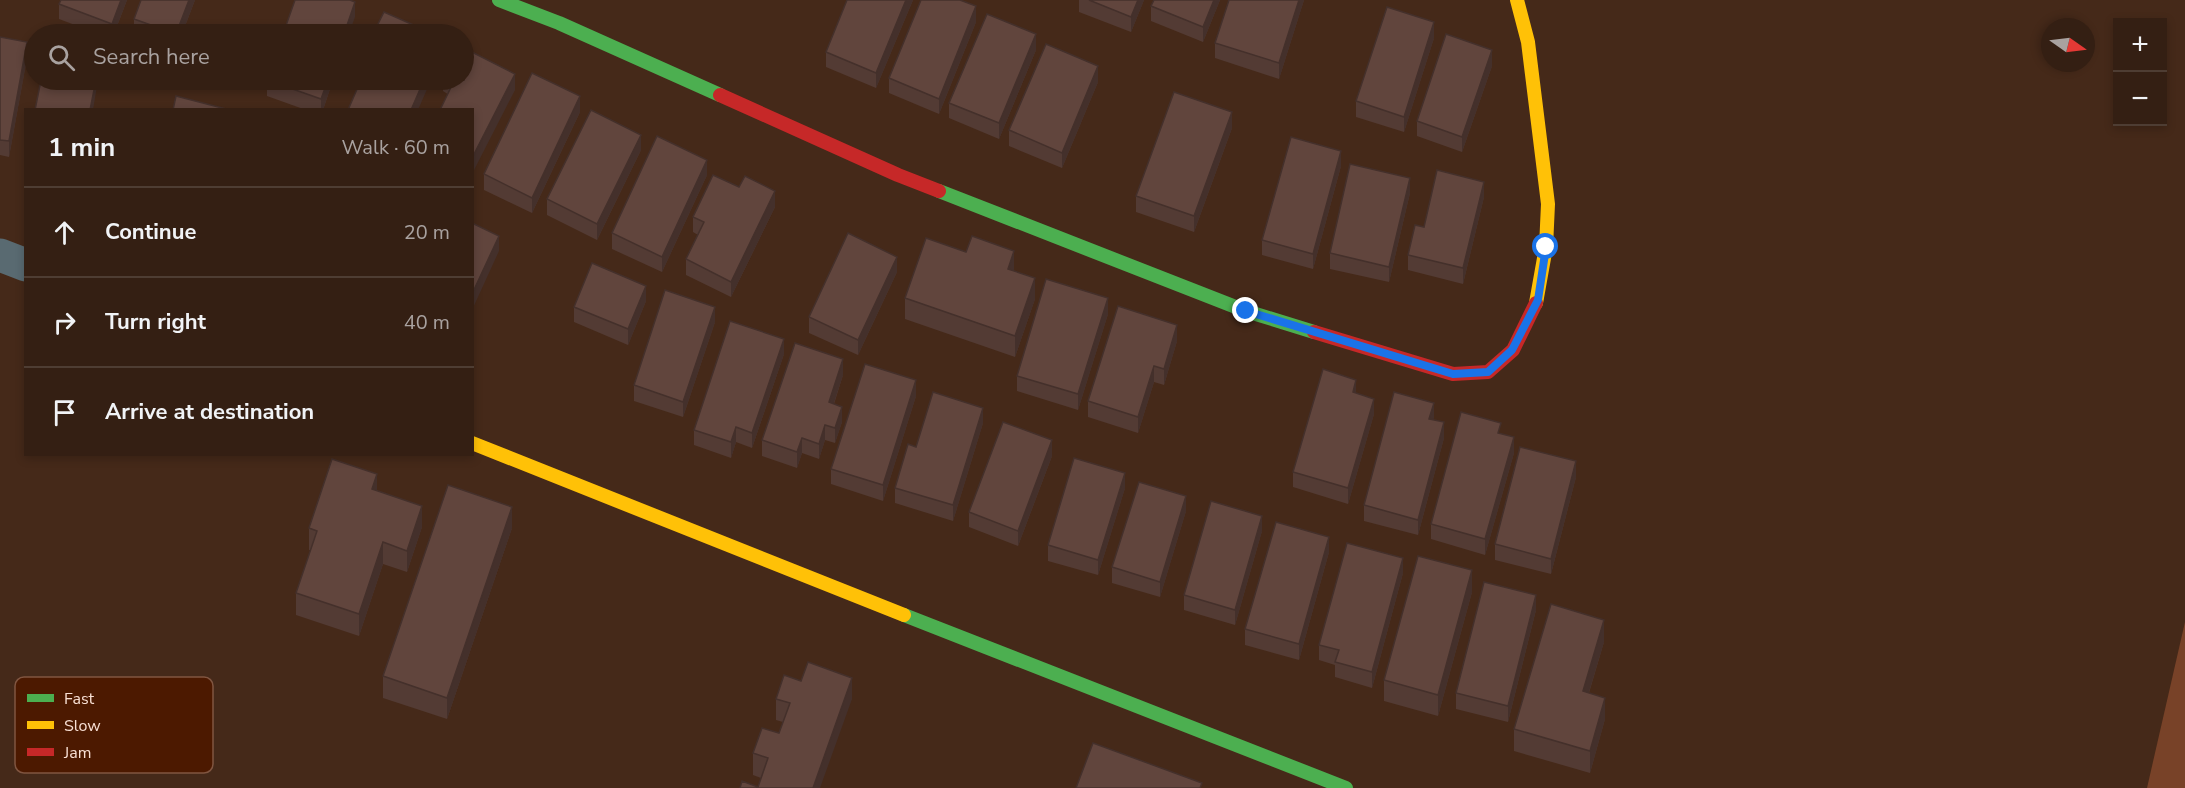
<!DOCTYPE html>
<html lang="en">
<head>
<meta charset="utf-8">
<style>
  :root { --surface:#341f13; --page:#3c271c; --text:#f1f3f6; --muted:#a9a2a0; --line:#4e3d33 }
  body { margin:0; font-family:"Nunito Sans",sans-serif; background:var(--page); color:var(--text) }
  .controls { position:absolute; right:18px; top:18px; display:grid; overflow:hidden; border-radius:0px; box-shadow:0 3px 9px #0003 }
  .controls button { width:54px; height:54px; display:grid; place-items:center; padding:0; border:0; border-bottom:2px solid var(--line); background:var(--surface); color:var(--text); font:30px sans-serif }
  .compass { position:absolute; left:2041px; top:18px; width:54px; height:54px; border-radius:50%; background:var(--surface); box-shadow:0 3px 9px #0003; rotate:104deg }
  .stop { position:absolute; width:18px; height:18px; margin:-14px; border:4px solid #1a73e8; border-radius:50%; background:#fff }
  .stop.end { background:#1a73e8; border-color:#fff; box-shadow:0 2px 6px #0008 }
  .list { margin:0; padding:0; list-style:none }
  h2 { display:flex; justify-content:space-between; align-items:center; height:78px; margin:0; padding:0 24px; font-size:26px }
  h2 small { font-size:20px; font-weight:400; color:var(--muted) }
  .list li { display:grid; grid-template-columns:39px 1fr auto; gap:18px; align-items:center; box-sizing:border-box; height:90px; padding:0 24px; border-top:2px solid var(--line) }
  .list b { display:block; font-size:22px; white-space:nowrap }
  .list em { font-size:20px; font-style:normal; color:var(--muted) }
  .icon { flex:none; width:33px; height:33px; fill:none; stroke:currentColor; stroke-width:2; stroke-linecap:round; stroke-linejoin:round }
  .map { position:relative; flex:none; width:2185px; height:788px; overflow:hidden }
  .search { position:absolute; background:var(--surface); box-shadow:0 3px 9px #0003; left:24px; top:24px; width:450px; height:66px; display:flex; align-items:center; gap:15px; box-sizing:border-box; padding:0 21px; border-radius:33px; color:var(--muted); font-size:22px }
  .panel { position:absolute; background:var(--surface); box-shadow:0 3px 9px #0003; left:24px; top:108px; width:450px; height:348px; border-radius:0px }
  .map>svg:first-child { display:block }
  .grass { fill:#784228 }
  .lines { fill:none; stroke-linecap:round; stroke-linejoin:round }
  .street { stroke:#596a71; stroke-width:33 }
  .fast { stroke:#4caf50; stroke-width:14 }
  .slow { stroke:#ffc107; stroke-width:14 }
  .jam { stroke:#c62828; stroke-width:14 }
  .wall { fill:#533b34 }
  .shaded-wall { fill:#44302b }
  .building { fill:#61453d; stroke:#44302b; stroke-width:1.5 }
  .route { stroke:#1a73e8; stroke-width:8 }
  .key { fill:#4c1900; stroke:#805540; stroke-width:1.5 }
  .key-label { font-size:16px; fill:#f9e0d4 }
</style>
</head>
<body>
<div class="map">
<svg width="2185" height="788" viewBox="0 0 2185 788">
  <rect width="100%" height="100%" fill="#452919"/>
  <polygon class="grass" points="2185,622 2185,788 2147,788"/>
  <g class="lines">
    <polyline class="street" points="0,255 26,265"/>
    <g class="fast">
      <polyline points="499,0 559,23 720,95"/>
      <polyline points="939,191 1246,311 1314,332"/>
      <polyline points="904,615 1346,788"/>
    </g>
    <g class="slow">
      <polyline points="1517,0 1528,42 1548,204 1546,247 1536,303"/>
      <polyline points="472,443 904,615"/>
    </g>
    <g class="jam">
      <polyline points="720,95 898,175 939,191"/>
      <polyline points="1314,332 1453,374 1488,372 1513,350 1536,303"/>
    </g>
  </g>
  <g class="wall">
    <polygon points="127,0 114,34 99,34 59,19 59,4"/>
    <polygon points="195,0 182,34 134,34 134,19"/>
    <polygon points="847,0 913,0 876,88 826,67 826,52"/>
    <polygon points="1079,0 1144,0 1131,32 1079,12"/>
    <polygon points="1220,0 1203,42 1151,21 1151,6"/>
    <polygon points="1229,0 1304,0 1279,79 1215,58 1215,43"/>
    <polygon points="976,22 939,114 889,93 889,78"/>
    <polygon points="0,37 27,58 9,157 0,155"/>
    <polygon points="1434,38 1404,132 1356,117 1356,101"/>
    <polygon points="1036,50 999,139 949,118 949,103"/>
    <polygon points="1492,66 1462,152 1417,136 1417,121"/>
    <polygon points="267,80 333,80 323,110 306,110 267,96"/>
    <polygon points="443,80 464,80 515,90 472,110 443,91"/>
    <polygon points="1098,82 1062,168 1009,146 1009,130"/>
    <polygon points="580,112 532,213 484,190 484,174"/>
    <polygon points="1232,128 1194,232 1136,212 1136,196"/>
    <polygon points="641,150 597,240 547,215 547,199"/>
    <polygon points="1341,166 1313,269 1262,255 1262,240"/>
    <polygon points="707,175 662,272 612,249 612,233"/>
    <polygon points="739,187 775,207 731,297 686,275 686,259 698,235 693,232 693,217"/>
    <polygon points="1410,193 1389,282 1330,269 1330,253"/>
    <polygon points="1484,197 1463,284 1408,270 1408,255 1424,227"/>
    <polygon points="1014,271 1035,299 1015,357 905,319 905,298"/>
    <polygon points="897,272 858,355 809,333 809,317"/>
    <polygon points="646,301 628,345 574,322 574,307"/>
    <polygon points="1108,314 1078,410 1017,391 1017,376"/>
    <polygon points="715,322 683,417 634,401 634,385"/>
    <polygon points="1177,341 1164,385 1154,382 1138,433 1088,417 1088,401"/>
    <polygon points="784,354 752,448 736,442 731,458 694,445 694,430"/>
    <polygon points="843,375 834,404 842,422 835,443 825,440 819,459 802,453 797,468 762,456 762,440"/>
    <polygon points="1356,393 1374,414 1348,504 1293,487 1293,472"/>
    <polygon points="916,396 883,501 831,484 831,469"/>
    <polygon points="1434,418 1433,420 1444,438 1418,535 1364,521 1364,505"/>
    <polygon points="983,423 953,521 895,503 895,488 916,447"/>
    <polygon points="1501,434 1514,453 1485,555 1431,539 1431,524"/>
    <polygon points="1052,456 1018,546 969,527 969,512"/>
    <polygon points="1576,477 1551,574 1495,560 1495,544"/>
    <polygon points="1125,488 1098,575 1048,561 1048,545"/>
    <polygon points="377,490 422,527 407,572 383,564 359,636 296,615 296,593 311,550 309,550 309,528"/>
    <polygon points="1186,511 1160,597 1112,583 1112,567"/>
    <polygon points="512,528 447,719 383,698 383,676"/>
    <polygon points="1262,531 1235,625 1184,610 1184,595"/>
    <polygon points="1329,552 1299,660 1245,645 1245,629"/>
    <polygon points="1403,573 1372,688 1335,677 1335,665 1319,660 1319,645"/>
    <polygon points="1472,592 1438,716 1384,701 1384,680"/>
    <polygon points="1536,610 1508,722 1456,709 1456,693"/>
    <polygon points="1604,642 1589,693 1605,719 1590,773 1514,751 1514,729"/>
    <polygon points="776,699 852,699 758,787 761,778 753,775 753,753 779,733 783,722 776,720"/>
  </g>
  <g class="shaded-wall">
    <polygon points="121,0 127,0 114,34 112,34 112,24"/>
    <polygon points="189,0 195,0 182,34 176,34"/>
    <polygon points="906,0 913,0 876,88 876,73"/>
    <polygon points="1138,0 1144,0 1131,32 1131,17"/>
    <polygon points="1214,0 1220,0 1203,42 1203,27"/>
    <polygon points="1299,0 1304,0 1279,79 1279,63"/>
    <polygon points="355,2 355,17 349,34 344,34"/>
    <polygon points="976,6 976,22 939,114 939,99"/>
    <polygon points="1434,22 1434,38 1404,132 1404,117"/>
    <polygon points="1036,34 1036,50 999,139 999,123"/>
    <polygon points="27,42 27,58 9,157 9,141"/>
    <polygon points="1492,50 1492,66 1462,152 1462,137"/>
    <polygon points="1098,66 1098,82 1062,168 1062,153"/>
    <polygon points="515,74 515,90 472,174 472,158"/>
    <polygon points="96,80 98,80 93,110 90,110"/>
    <polygon points="328,80 333,80 323,110 321,110 321,99"/>
    <polygon points="424,80 431,80 418,110 411,110"/>
    <polygon points="580,96 580,112 532,213 532,198"/>
    <polygon points="1232,112 1232,128 1194,232 1194,216"/>
    <polygon points="641,135 641,150 597,240 597,224"/>
    <polygon points="1341,151 1341,166 1313,269 1313,254"/>
    <polygon points="707,160 707,175 662,272 662,257"/>
    <polygon points="1410,178 1410,193 1389,282 1389,267"/>
    <polygon points="1484,182 1484,197 1463,284 1463,268"/>
    <polygon points="775,191 775,207 731,297 731,282"/>
    <polygon points="499,236 499,251 472,310 472,294"/>
    <polygon points="1014,251 1014,272 1008,269"/>
    <polygon points="897,257 897,272 858,355 858,340"/>
    <polygon points="1035,278 1035,299 1015,357 1015,336"/>
    <polygon points="646,286 646,301 628,345 628,329"/>
    <polygon points="1108,298 1108,314 1078,410 1078,394"/>
    <polygon points="715,307 715,322 683,417 683,402"/>
    <polygon points="1177,325 1177,341 1164,385 1164,369"/>
    <polygon points="784,339 784,354 752,448 752,433"/>
    <polygon points="843,359 843,375 829,418 829,402"/>
    <polygon points="1154,366 1154,382 1138,433 1138,417"/>
    <polygon points="916,380 916,396 883,501 883,485"/>
    <polygon points="1356,380 1356,395 1353,392"/>
    <polygon points="1374,399 1374,414 1348,504 1348,488"/>
    <polygon points="1434,403 1434,418 1429,434 1429,419"/>
    <polygon points="842,407 842,422 835,443 835,428"/>
    <polygon points="983,408 983,423 953,521 953,505"/>
    <polygon points="1444,422 1444,438 1418,535 1418,520"/>
    <polygon points="825,425 825,440 819,459 819,444"/>
    <polygon points="736,427 736,442 731,458 731,442"/>
    <polygon points="1514,437 1514,453 1485,555 1485,539"/>
    <polygon points="802,438 802,453 797,468 797,452"/>
    <polygon points="1052,440 1052,456 1018,546 1018,531"/>
    <polygon points="1576,461 1576,477 1551,574 1551,559"/>
    <polygon points="1125,473 1125,488 1098,575 1098,560"/>
    <polygon points="377,474 377,496 372,489"/>
    <polygon points="1186,496 1186,511 1160,597 1160,582"/>
    <polygon points="422,506 422,527 407,572 407,551"/>
    <polygon points="512,507 512,528 447,719 447,698"/>
    <polygon points="1262,516 1262,531 1235,625 1235,610"/>
    <polygon points="1329,537 1329,552 1299,660 1299,644"/>
    <polygon points="383,542 383,564 359,636 359,614"/>
    <polygon points="1403,558 1403,573 1372,688 1372,672"/>
    <polygon points="1472,570 1472,592 1438,716 1438,695"/>
    <polygon points="1536,595 1536,610 1508,722 1508,706"/>
    <polygon points="1604,620 1604,642 1583,712 1583,691"/>
    <polygon points="852,678 852,699 820,788 813,788"/>
    <polygon points="1605,698 1605,719 1590,773 1590,751"/>
  </g>
  <g class="building">
    <polygon points="61,0 121,0 112,24 59,4"/>
    <polygon points="141,0 189,0 176,34 134,19"/>
    <polygon points="295,0 350,0 355,2 344,34 283,34"/>
    <polygon points="847,0 906,0 876,73 826,52"/>
    <polygon points="921,0 960,0 976,6 939,99 889,78"/>
    <polygon points="1089,0 1138,0 1131,17"/>
    <polygon points="1154,0 1214,0 1203,27 1151,6"/>
    <polygon points="1229,0 1299,0 1279,63 1215,43"/>
    <polygon points="1387,7 1434,22 1404,117 1356,101"/>
    <polygon points="384,12 434,34 373,34"/>
    <polygon points="987,14 1036,34 999,123 949,103"/>
    <polygon points="1446,34 1492,50 1462,137 1417,121"/>
    <polygon points="0,37 27,42 9,141 0,140"/>
    <polygon points="1046,44 1098,66 1062,153 1009,130"/>
    <polygon points="464,48 515,74 472,158 472,110 440,110 454,81 451,80 464,80"/>
    <polygon points="532,73 580,96 532,198 484,174"/>
    <polygon points="41,80 96,80 90,110 35,110"/>
    <polygon points="267,80 328,80 321,99"/>
    <polygon points="361,80 424,80 411,110 348,110"/>
    <polygon points="1174,92 1232,112 1194,216 1136,196"/>
    <polygon points="176,96 226,109 173,110"/>
    <polygon points="591,110 641,135 597,224 547,199"/>
    <polygon points="657,136 707,160 662,257 612,233"/>
    <polygon points="1291,137 1341,151 1313,254 1262,240"/>
    <polygon points="1350,164 1410,178 1389,267 1330,253"/>
    <polygon points="1437,170 1484,182 1463,268 1408,255 1415,225 1424,227"/>
    <polygon points="713,175 739,187 745,176 775,191 731,282 686,259 704,222 693,217"/>
    <polygon points="472,223 499,236 472,294"/>
    <polygon points="848,233 897,257 858,340 809,317"/>
    <polygon points="972,236 1014,251 1008,269 1035,278 1015,336 905,298 926,238 966,252"/>
    <polygon points="592,263 646,286 628,329 574,307"/>
    <polygon points="1046,279 1108,298 1078,394 1017,376"/>
    <polygon points="665,290 715,307 683,402 634,385"/>
    <polygon points="1118,306 1177,325 1164,369 1154,366 1138,417 1088,401"/>
    <polygon points="730,321 784,339 752,433 736,427 731,442 694,430"/>
    <polygon points="795,343 843,359 829,402 842,407 835,428 825,425 819,444 802,438 797,452 762,440"/>
    <polygon points="865,364 916,380 883,485 831,469"/>
    <polygon points="1323,369 1356,380 1353,392 1374,399 1348,488 1293,472"/>
    <polygon points="933,392 983,408 953,505 895,488 908,444 916,447"/>
    <polygon points="1394,392 1434,403 1429,419 1444,422 1418,520 1364,505"/>
    <polygon points="1461,412 1501,423 1498,433 1514,437 1485,539 1431,524"/>
    <polygon points="1003,422 1052,440 1018,531 969,512"/>
    <polygon points="1520,447 1576,461 1551,559 1495,544"/>
    <polygon points="1074,458 1125,473 1098,560 1048,545"/>
    <polygon points="332,459 377,474 372,489 422,506 407,551 383,542 359,614 296,593 317,531 309,528"/>
    <polygon points="1139,482 1186,496 1160,582 1112,567"/>
    <polygon points="448,485 512,507 447,698 383,676"/>
    <polygon points="1211,501 1262,516 1235,610 1184,595"/>
    <polygon points="1276,522 1329,537 1299,644 1245,629"/>
    <polygon points="1347,543 1403,558 1372,672 1335,662 1339,650 1319,645"/>
    <polygon points="1418,556 1472,570 1438,695 1384,680"/>
    <polygon points="1484,582 1536,595 1508,706 1456,693"/>
    <polygon points="1551,604 1604,620 1583,691 1605,698 1590,751 1514,729"/>
    <polygon points="808,662 852,678 813,788 740,788 742,781 758,787 768,758 753,753 762,728 779,733 790,703 776,699 784,675 801,681"/>
    <polygon points="1093,743 1202,783 1200,788 1076,788"/>
  </g>
  <g class="lines">
    <polyline class="route" points="1246,311 1453,374 1488,372 1512,350 1538,300 1546,247"/>
  </g>
  <rect x="15" y="677" width="198" height="96" rx="9" class="key"/>
  <rect x="27" y="694" width="27" height="8" fill="#4caf50"/>
  <rect x="27" y="721" width="27" height="8" fill="#ffc107"/>
  <rect x="27" y="748" width="27" height="8" fill="#c62828"/>
  <g class="key-label">
    <text x="64" y="704">Fast</text>
    <text x="64" y="731">Slow</text>
    <text x="64" y="758">Jam</text>
  </g>
</svg>
<div class="controls">
<button>+</button>
<button>−</button>
</div>
<svg class="compass" viewBox="-18 -18 36 36"><path d="M0-13l5 13h-10z" fill="#e53935"/><path d="M0 13l5-13h-10z" fill="#a9a2a0"/></svg>
<div class="stop" style="left:1546px;top:247px"></div>
<div class="stop end" style="left:1246px;top:311px"></div>
<div class="search"><svg class="icon" aria-label="search" viewBox="0 0 24 24"><circle cx="10" cy="10" r="6"/><path d="M15 15l6 6"/></svg>Search here</div>
<section class="panel">
<h2>1 min<small>Walk · 60 m</small></h2>
<ul class="list">
<li><svg class="icon" aria-label="ahead" viewBox="0 0 24 24"><path d="M12 20V5M6 11l6-6 6 6"/></svg><div><b>Continue</b></div><em>20 m</em></li>
<li><svg class="icon" aria-label="right" viewBox="0 0 24 24"><path d="M7 20v-9h11M14 6l5 5-5 5"/></svg><div><b>Turn right</b></div><em>40 m</em></li>
<li><svg class="icon" aria-label="arrive" viewBox="0 0 24 24"><path d="M6 21V4h12l-3 4 3 4H6"/></svg><div><b>Arrive at destination</b></div></li>
</ul>
</section>
</div>
</body>
</html>
